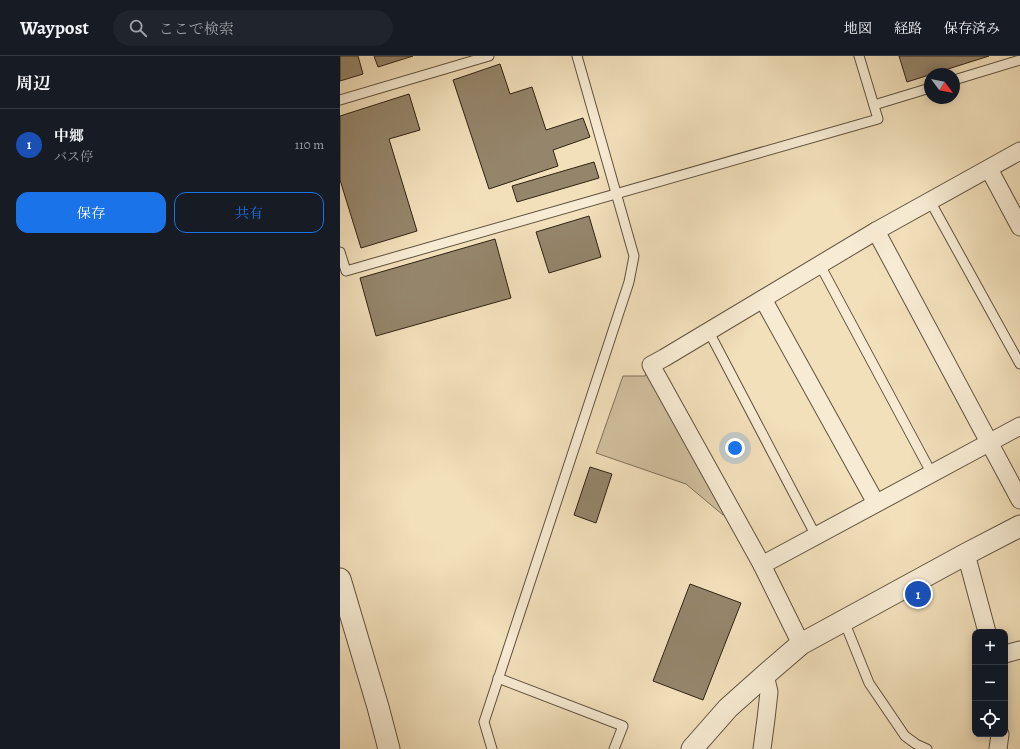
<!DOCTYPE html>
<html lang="ja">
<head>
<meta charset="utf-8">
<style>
  :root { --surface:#171b24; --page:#20242c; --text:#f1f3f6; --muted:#9ea1a6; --line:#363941; --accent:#1a73e8 }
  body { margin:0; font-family:Alegreya,"Noto Serif JP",serif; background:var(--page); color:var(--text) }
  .controls { position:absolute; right:12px; bottom:12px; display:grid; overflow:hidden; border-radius:8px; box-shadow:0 2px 10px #0003 }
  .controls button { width:36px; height:36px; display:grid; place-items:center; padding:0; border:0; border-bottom:1px solid var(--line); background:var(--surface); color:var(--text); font:20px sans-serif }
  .compass { position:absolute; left:584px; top:12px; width:36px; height:36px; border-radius:50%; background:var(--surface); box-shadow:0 2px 10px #0003; rotate:122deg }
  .you { position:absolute; left:395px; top:392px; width:14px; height:14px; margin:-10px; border:3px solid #fff; border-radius:50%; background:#1a73e8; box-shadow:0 0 0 6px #1a73e833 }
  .badge { display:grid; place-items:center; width:26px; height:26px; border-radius:50%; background:var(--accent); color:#fff; font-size:13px; font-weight:700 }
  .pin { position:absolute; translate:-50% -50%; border:2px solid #fff; box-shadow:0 1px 4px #0006 }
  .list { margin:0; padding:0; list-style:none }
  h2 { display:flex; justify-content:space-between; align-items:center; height:52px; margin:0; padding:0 16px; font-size:17px }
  h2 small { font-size:13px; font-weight:400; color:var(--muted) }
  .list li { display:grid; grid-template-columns:26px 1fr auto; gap:12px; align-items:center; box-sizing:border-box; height:72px; padding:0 16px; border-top:1px solid var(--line) }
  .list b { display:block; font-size:15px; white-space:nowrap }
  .list p { margin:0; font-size:13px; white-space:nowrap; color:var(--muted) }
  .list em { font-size:13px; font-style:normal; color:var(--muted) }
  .actions { display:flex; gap:8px; padding:12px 16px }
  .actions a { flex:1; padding:9px 0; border:1px solid var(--accent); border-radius:12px; text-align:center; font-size:14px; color:var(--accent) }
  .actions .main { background:var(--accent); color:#fff }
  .icon { flex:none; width:22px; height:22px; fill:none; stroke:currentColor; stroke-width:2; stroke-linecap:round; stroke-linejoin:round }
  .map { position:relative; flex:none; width:680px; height:693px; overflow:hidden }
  header { display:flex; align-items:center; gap:24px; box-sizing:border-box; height:56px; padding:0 20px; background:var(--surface); border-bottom:1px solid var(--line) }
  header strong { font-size:19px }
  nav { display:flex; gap:22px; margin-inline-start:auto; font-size:14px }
  .search { width:280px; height:36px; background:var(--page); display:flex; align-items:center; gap:10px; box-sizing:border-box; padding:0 14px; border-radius:22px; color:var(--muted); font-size:15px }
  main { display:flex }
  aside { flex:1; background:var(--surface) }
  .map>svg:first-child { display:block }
  .green { fill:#d1c09f; stroke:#80715a }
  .building { fill:#95856b; stroke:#302214 }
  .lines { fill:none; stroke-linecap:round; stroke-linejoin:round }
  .service-casing { stroke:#60523e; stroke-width:11 }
  .minor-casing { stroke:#60523e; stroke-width:19 }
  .tertiary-casing { stroke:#60523e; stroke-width:23 }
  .service { stroke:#f7ebd3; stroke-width:9 }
  .minor { stroke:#f7ebd3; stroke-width:17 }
  .tertiary { stroke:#f7ebd3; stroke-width:21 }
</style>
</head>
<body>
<header>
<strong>Waypost</strong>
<div class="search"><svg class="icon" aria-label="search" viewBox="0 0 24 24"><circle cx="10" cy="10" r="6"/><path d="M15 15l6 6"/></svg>ここで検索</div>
<nav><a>地図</a><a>経路</a><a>保存済み</a></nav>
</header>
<main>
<aside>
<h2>周辺<small></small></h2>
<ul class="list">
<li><span class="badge" style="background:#1a4fb4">1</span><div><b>中郷</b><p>バス停</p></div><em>110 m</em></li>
</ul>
<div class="actions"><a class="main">保存</a><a>共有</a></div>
</aside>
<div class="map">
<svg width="680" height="693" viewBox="0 0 680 693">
  <rect width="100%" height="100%" fill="#f2e0bb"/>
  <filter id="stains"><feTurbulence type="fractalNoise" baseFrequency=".005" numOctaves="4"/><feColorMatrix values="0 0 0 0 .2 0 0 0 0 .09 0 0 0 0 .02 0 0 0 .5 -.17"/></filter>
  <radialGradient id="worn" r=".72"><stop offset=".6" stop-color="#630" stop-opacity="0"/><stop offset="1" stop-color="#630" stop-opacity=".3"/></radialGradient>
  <polygon class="green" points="309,311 390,454 383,459 346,428 256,397 283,320 305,320"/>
  <g class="building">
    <polygon points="0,0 18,0 23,18 0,25"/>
    <polygon points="34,0 73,0 38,11"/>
    <polygon points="559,0 649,0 567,26"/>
    <polygon points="160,8 170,38 192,31 206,74 243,62 250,81 213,94 218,110 149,133 113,24"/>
    <polygon points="69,38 80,74 49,83 77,175 21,192 0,124 0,60"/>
    <polygon points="254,106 259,122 177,146 172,130"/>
    <polygon points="249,160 261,201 209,217 196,176"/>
    <polygon points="155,183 171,242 36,280 20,222"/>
    <polygon points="250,411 272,418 256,467 234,459"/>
    <polygon points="350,528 401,547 363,644 313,625"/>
  </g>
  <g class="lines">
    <defs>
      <g id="service">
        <polyline points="614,24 680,4"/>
        <polyline points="0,44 149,0"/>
        <polyline points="534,49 590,32"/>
        <polyline points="590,145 680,308"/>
        <polyline points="0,196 6,215 538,63 519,0"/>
        <polyline points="480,209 592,418"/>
        <polyline points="369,276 476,480"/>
        <polyline points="504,565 529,627 565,680 576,688 587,693"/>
        <polyline points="158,622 283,670 274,693"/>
        <polyline points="152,693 144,666 289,226 294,200 237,0"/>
      </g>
      <g id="minor">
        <polyline points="649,113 680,171"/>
        <polyline points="536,175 680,444"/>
        <polyline points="423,243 536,447"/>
        <polyline points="626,498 647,576"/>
        <polyline points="422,509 680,370"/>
        <polyline points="461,588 422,509 311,309 324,302 536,175 680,95"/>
        <polyline points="665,598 680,594"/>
        <polyline points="422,693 426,663 429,636 425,619"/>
        <polyline points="658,693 660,678"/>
      </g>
      <g id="tertiary">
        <polyline points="0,523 38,651 49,693"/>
        <polyline points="352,693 388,652 425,619 461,588 626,498 680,470"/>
      </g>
    </defs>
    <use href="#service" class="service-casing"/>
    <use href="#minor" class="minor-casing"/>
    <use href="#tertiary" class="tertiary-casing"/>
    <use href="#service" class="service"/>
    <use href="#minor" class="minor"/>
    <use href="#tertiary" class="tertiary"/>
  </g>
  <rect width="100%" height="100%" filter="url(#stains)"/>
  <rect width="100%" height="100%" fill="url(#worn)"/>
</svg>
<div class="controls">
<button>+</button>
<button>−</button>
<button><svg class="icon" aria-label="locate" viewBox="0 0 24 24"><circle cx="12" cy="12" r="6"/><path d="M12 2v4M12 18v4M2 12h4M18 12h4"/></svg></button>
</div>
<svg class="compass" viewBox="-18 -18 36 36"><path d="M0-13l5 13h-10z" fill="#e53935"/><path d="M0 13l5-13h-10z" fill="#9ea1a6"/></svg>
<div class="you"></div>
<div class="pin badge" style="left:578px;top:538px;background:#1a4fb4">1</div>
</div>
</main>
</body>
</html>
